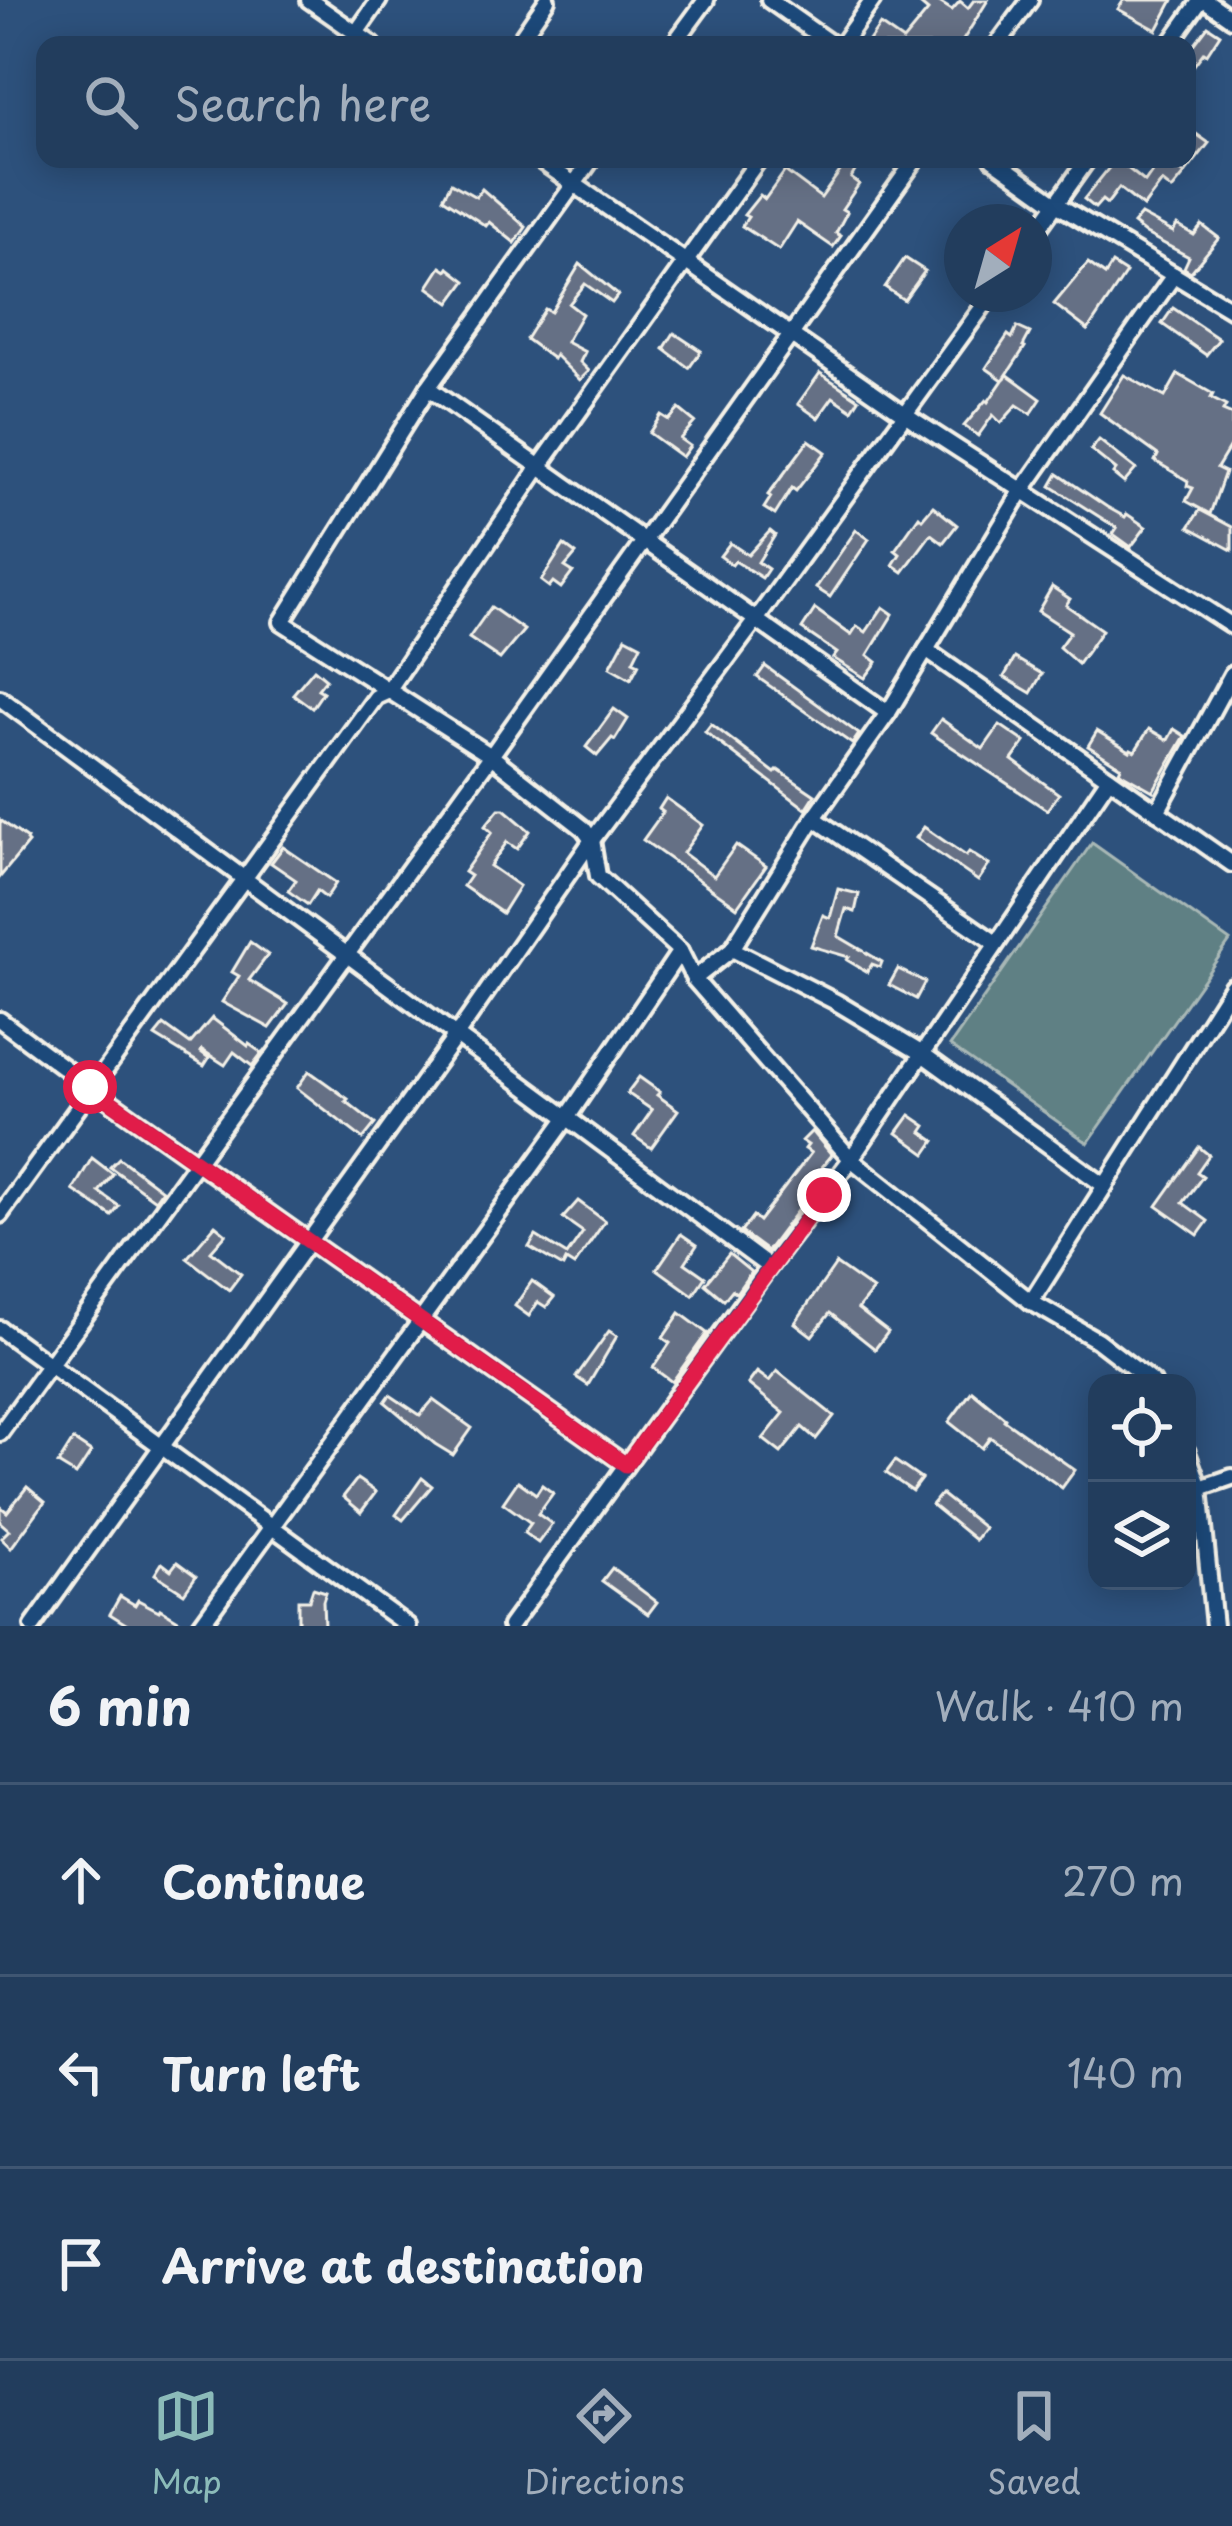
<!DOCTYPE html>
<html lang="en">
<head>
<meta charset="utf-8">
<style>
  :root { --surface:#223d5d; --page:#2e4866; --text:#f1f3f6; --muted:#a2aebc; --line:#3f5672; --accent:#8bbbb9 }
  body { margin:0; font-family:"Playpen Sans",sans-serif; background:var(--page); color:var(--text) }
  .controls { position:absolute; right:36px; bottom:36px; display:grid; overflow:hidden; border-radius:24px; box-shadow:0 6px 30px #0003 }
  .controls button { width:108px; height:108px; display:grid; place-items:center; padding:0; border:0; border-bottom:3px solid var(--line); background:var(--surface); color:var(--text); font:60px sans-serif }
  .compass { position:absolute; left:944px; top:204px; width:108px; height:108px; border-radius:50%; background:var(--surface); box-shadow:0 6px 30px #0003; rotate:37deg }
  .stop { position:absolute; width:36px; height:36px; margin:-27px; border:9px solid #e11d48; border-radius:50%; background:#fff }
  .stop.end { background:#e11d48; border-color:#fff; box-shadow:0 3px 12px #0008 }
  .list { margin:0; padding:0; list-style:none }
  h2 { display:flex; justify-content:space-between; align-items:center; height:156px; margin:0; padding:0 48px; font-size:51px }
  h2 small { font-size:39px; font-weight:400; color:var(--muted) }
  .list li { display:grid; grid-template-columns:78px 1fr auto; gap:36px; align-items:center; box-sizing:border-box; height:192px; padding:0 48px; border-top:3px solid var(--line) }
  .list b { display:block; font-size:45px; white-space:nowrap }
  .list em { font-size:39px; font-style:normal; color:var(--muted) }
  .icon { flex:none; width:66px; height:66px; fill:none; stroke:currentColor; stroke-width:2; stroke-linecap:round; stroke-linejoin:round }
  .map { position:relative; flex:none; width:1232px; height:1626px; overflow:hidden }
  .search { position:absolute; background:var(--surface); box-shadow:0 6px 30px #0003; left:36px; right:36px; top:36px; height:132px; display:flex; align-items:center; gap:30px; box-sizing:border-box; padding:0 42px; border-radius:24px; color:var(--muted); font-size:45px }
  .sheet { height:732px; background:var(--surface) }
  nav { display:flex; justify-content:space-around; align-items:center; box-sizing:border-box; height:168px; border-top:3px solid var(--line); background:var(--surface); font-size:33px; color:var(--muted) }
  nav a { display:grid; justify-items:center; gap:6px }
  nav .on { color:var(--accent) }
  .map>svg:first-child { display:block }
  .green { fill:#5e8084; stroke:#a9b8b6; stroke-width:3 }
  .building { fill:#656f85; stroke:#f4f1e8; stroke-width:3 }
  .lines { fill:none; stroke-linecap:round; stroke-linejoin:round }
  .minor-casing { stroke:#f4f1e8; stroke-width:22 }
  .minor { stroke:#1f4a7a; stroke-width:14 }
  .route { stroke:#e11d48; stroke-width:15 }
</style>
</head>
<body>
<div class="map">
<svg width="1232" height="1626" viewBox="0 0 1232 1626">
  <rect width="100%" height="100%" fill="#2d517c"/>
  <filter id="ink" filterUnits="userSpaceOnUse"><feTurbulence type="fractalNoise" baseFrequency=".00833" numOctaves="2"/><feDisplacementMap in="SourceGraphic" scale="24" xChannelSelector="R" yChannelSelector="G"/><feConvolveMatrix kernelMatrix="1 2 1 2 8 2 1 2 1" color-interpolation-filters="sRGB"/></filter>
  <g filter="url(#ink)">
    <polygon class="green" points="1092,843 1230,941 1088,1143 950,1046"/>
    <g class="building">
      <polygon points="915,0 936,0 952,10 960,1 968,8 974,0 988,0 960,45 866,45 880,25 903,41 928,11"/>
      <polygon points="1124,0 1173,0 1157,30 1118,9"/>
      <polygon points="1208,26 1220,34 1207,54 1204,52 1187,74 1187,54"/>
      <polygon points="1192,131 1209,143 1187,171 1187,137"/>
      <polygon points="828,159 862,159 851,178 859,184 842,209 847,212 836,233 841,236 833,247 797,222 779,250 742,226 748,217 744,215 760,195 765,199 785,171 821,198 843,167"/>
      <polygon points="1116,159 1145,182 1161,159 1185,174 1172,190 1162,182 1143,207 1119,188 1107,204 1102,200 1095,208 1084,199"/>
      <polygon points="451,183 476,197 482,189 526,227 515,243 489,222 486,226 443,198"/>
      <polygon points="1141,215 1173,232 1177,225 1194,235 1202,225 1219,238 1191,272 1184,268 1189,257 1146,234 1133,224"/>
      <polygon points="905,258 925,271 904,300 885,287"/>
      <polygon points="1088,263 1105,275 1112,264 1126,273 1088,330 1054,304"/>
      <polygon points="580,264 618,295 612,303 585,284 569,304 582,314 566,342 585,352 580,362 589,371 580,380 555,355 553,359 526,339 545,309 551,312"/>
      <polygon points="441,267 447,271 449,268 466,281 450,303 428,287"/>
      <polygon points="1173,308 1219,339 1206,355 1162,324"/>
      <polygon points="1017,327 1030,333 1023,346 1025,347 1004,379 1008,375 1041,399 1031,414 1017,405 1001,423 993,415 978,436 964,426 986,400 988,402 1003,380 986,368 1008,335 1012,338"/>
      <polygon points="674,333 701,351 689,368 664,349"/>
      <polygon points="820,373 859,399 852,410 833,397 818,418 798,404"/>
      <polygon points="1178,374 1213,394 1211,398 1226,406 1223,411 1232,415 1232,443 1217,468 1225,472 1210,514 1186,501 1193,488 1187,486 1188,481 1155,461 1158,455 1100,413 1124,375 1165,397"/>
      <polygon points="679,409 695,422 680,439 690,446 682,457 649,433 661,415 669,420"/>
      <polygon points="809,440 826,452 796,491 792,488 775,515 764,508 771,497 768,495"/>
      <polygon points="1099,440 1136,469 1124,483 1113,474 1116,470 1091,450"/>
      <polygon points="1058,474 1107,507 1125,517 1127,514 1146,527 1131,547 1113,534 1117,528 1051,486"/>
      <polygon points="933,506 957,525 943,543 931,534 903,572 893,565 900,554 895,550 919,516 922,519"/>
      <polygon points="1200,510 1232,527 1232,550 1189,527"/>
      <polygon points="856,530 869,539 830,597 816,588"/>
      <polygon points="770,531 775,535 758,562 768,569 762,578 735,561 732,565 720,556 730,543 748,555"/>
      <polygon points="564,545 576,554 565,567 573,572 561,588 553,582 549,587 541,581"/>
      <polygon points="1052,587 1070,599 1066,605 1102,630 1078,664 1059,647 1070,632 1038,611"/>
      <polygon points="491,607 524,630 500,659 469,638"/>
      <polygon points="883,607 893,614 868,655 877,662 865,678 833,658 837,653 802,629 815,609 851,635 857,626 866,632"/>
      <polygon points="626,637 641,645 633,661 639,664 631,679 610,667"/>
      <polygon points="1015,658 1042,674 1031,693 1004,677"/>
      <polygon points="765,666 859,734 852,744 757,677"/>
      <polygon points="314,669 326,679 318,689 323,692 312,708 293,694"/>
      <polygon points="614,709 628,719 615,740 612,738 597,756 586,747"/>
      <polygon points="941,719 983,749 1000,725 1025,742 1012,760 1059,794 1047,810 931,733"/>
      <polygon points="711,724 775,773 778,770 815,795 806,809 705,732"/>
      <polygon points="1149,729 1168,740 1174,729 1185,736 1153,791 1123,774 1119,771 1121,767 1088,746 1097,731 1130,751 1131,749 1135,751"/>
      <polygon points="666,798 703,825 683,853 714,876 736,845 766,866 737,907 643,840 663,812 659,809"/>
      <polygon points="499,809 504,809 530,831 517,849 507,842 490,866 519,886 502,913 463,886 470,876 464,872 492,832 485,826"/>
      <polygon points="0,820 27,839 26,841 28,843 0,877"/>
      <polygon points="924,827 966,856 969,852 989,865 978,881 916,838"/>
      <polygon points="283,847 336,883 326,898 317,891 308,905 288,891 296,880 271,863"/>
      <polygon points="838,889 859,894 855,912 846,909 838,936 882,962 880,967 872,964 867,972 847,960 849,957 811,946 823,915 830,918"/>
      <polygon points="250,942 268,955 249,980 288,1004 270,1028 222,1002 239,976 232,972"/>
      <polygon points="898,969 925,982 916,999 889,985"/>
      <polygon points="212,1018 248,1046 249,1044 262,1053 252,1066 234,1052 225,1065 202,1050 201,1052 209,1058 204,1066 155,1036 164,1025 190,1044"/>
      <polygon points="309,1071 348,1099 346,1101 375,1124 363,1139 297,1088"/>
      <polygon points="639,1077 660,1092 657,1095 678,1110 651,1148 634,1136 652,1110 627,1093"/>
      <polygon points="910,1115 926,1126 922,1132 935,1141 926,1154 897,1133"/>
      <polygon points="812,1131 832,1155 822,1167 827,1171 767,1251 741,1232 753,1216 759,1221 811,1153 805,1149 808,1145 802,1141"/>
      <polygon points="1199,1147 1209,1155 1197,1172 1203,1176 1183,1203 1208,1221 1198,1235 1157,1206"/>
      <polygon points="92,1158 113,1174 99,1192 119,1206 112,1216 73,1190"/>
      <polygon points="119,1158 162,1190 155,1200 110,1167"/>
      <polygon points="578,1201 605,1221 574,1266 566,1261 563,1267 529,1247 536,1236 567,1255 583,1232 563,1218"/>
      <polygon points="215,1225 226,1234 211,1251 241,1274 229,1290 187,1258"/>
      <polygon points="681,1234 697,1245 685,1263 705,1277 693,1295 657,1269"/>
      <polygon points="729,1254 751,1272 736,1293 732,1290 724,1300 705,1284"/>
      <polygon points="836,1264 873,1290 858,1309 888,1332 875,1349 830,1313 812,1336 795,1323"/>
      <polygon points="532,1281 554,1297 546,1307 538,1302 529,1316 515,1306"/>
      <polygon points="680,1313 707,1333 672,1382 653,1368 670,1343 663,1338"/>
      <polygon points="609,1331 617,1336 588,1385 576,1377"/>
      <polygon points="777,1371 834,1416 816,1439 802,1427 781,1453 763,1439 784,1413 748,1384 757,1372 769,1381"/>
      <polygon points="972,1391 1005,1418 1004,1420 1075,1470 1062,1488 990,1437 982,1448 949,1422"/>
      <polygon points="390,1395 420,1415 433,1400 472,1428 453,1455 435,1444 385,1402"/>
      <polygon points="73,1440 91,1452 76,1475 58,1464"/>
      <polygon points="895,1461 921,1479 912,1491 886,1473"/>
      <polygon points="422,1478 432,1486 403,1520 396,1515"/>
      <polygon points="357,1479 376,1492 361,1512 343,1497"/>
      <polygon points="518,1481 536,1494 542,1485 553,1493 538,1514 552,1524 538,1543 524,1533 531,1523 503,1503"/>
      <polygon points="27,1487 45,1502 11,1548 1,1538 9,1530 0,1522 0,1506 7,1512"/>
      <polygon points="941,1494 984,1528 975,1540 932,1505"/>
      <polygon points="177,1562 196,1576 184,1593 155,1574 162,1563 171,1570"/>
      <polygon points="612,1568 657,1602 648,1614 602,1581"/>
      <polygon points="313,1588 326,1592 323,1601 324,1626 298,1626 298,1600 309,1600"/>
      <polygon points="120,1596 135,1605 138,1600 159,1611 160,1609 188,1626 129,1626 110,1614"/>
    </g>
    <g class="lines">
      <defs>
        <g id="minor">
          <polyline points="309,0 373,45"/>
          <polyline points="769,0 833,45"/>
          <polyline points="1205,0 1232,19"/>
          <polyline points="356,33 379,0"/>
          <polyline points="516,45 547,0"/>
          <polyline points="673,45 706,0"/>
          <polyline points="841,45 873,0"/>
          <polyline points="997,45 1030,0"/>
          <polyline points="1169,45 1201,0"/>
          <polyline points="538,159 918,423 1232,626"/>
          <polyline points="592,159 428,388 282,622 491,756 583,828 592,840 598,876 680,951 694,979 851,1159 1031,1302 1097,1340 1153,1383"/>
          <polyline points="993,159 1056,204 1232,310"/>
          <polyline points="1034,235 1088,159"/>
          <polyline points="428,388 888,713"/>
          <polyline points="926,650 1232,864"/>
          <polyline points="0,698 769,1267"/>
          <polyline points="1157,812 1232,674"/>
          <polyline points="814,818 996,943"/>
          <polyline points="732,949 836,1002 921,1053 1105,1186"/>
          <polyline points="694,979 732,949 814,818 888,713 1022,491 1174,275"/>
          <polyline points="0,1020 90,1087 626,1465"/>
          <polyline points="0,1215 376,697 387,692 540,466 759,159"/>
          <polyline points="1031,1302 1232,986"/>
          <polyline points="0,1329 408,1626"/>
          <polyline points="0,1433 491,756 916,159"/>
          <polyline points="1187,1452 1200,1488 1214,1626"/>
          <polyline points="1200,1488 1232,1477"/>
          <polyline points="33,1626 456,1036 592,840 756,620 992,294"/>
          <polyline points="200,1626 567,1118 680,951"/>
          <polyline points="510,1626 769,1267 851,1159 1109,778"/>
        </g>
      </defs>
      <use href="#minor" class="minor-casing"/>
      <use href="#minor" class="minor"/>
    </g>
  </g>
  <g class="lines" filter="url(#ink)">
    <polyline class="route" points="90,1087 626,1465 824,1195"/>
  </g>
</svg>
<div class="controls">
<button><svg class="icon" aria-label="locate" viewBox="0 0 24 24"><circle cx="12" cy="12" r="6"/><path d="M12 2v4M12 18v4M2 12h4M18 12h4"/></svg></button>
<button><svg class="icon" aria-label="layers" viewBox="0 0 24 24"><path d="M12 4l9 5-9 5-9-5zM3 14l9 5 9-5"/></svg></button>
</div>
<svg class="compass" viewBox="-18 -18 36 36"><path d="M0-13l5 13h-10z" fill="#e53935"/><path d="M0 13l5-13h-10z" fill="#a2aebc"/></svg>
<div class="stop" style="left:90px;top:1087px"></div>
<div class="stop end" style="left:824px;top:1195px"></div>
<div class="search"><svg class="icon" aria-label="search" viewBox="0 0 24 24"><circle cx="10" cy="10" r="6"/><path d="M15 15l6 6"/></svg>Search here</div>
</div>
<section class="sheet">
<h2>6 min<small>Walk · 410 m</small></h2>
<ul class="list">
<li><svg class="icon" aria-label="ahead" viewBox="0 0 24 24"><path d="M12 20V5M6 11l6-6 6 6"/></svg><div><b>Continue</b></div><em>270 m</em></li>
<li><svg class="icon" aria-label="left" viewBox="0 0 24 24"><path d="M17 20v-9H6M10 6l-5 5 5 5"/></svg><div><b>Turn left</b></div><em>140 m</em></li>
<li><svg class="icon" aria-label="arrive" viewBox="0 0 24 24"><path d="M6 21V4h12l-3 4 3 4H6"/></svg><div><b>Arrive at destination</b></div></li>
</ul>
</section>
<nav>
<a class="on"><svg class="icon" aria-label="map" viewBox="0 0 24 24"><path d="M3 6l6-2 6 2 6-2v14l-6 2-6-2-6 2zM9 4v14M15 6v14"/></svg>Map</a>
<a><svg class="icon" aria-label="directions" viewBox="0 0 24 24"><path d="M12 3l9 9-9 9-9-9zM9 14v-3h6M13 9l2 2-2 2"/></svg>Directions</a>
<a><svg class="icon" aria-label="saved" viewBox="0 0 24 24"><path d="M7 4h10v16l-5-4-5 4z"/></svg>Saved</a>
</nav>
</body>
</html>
